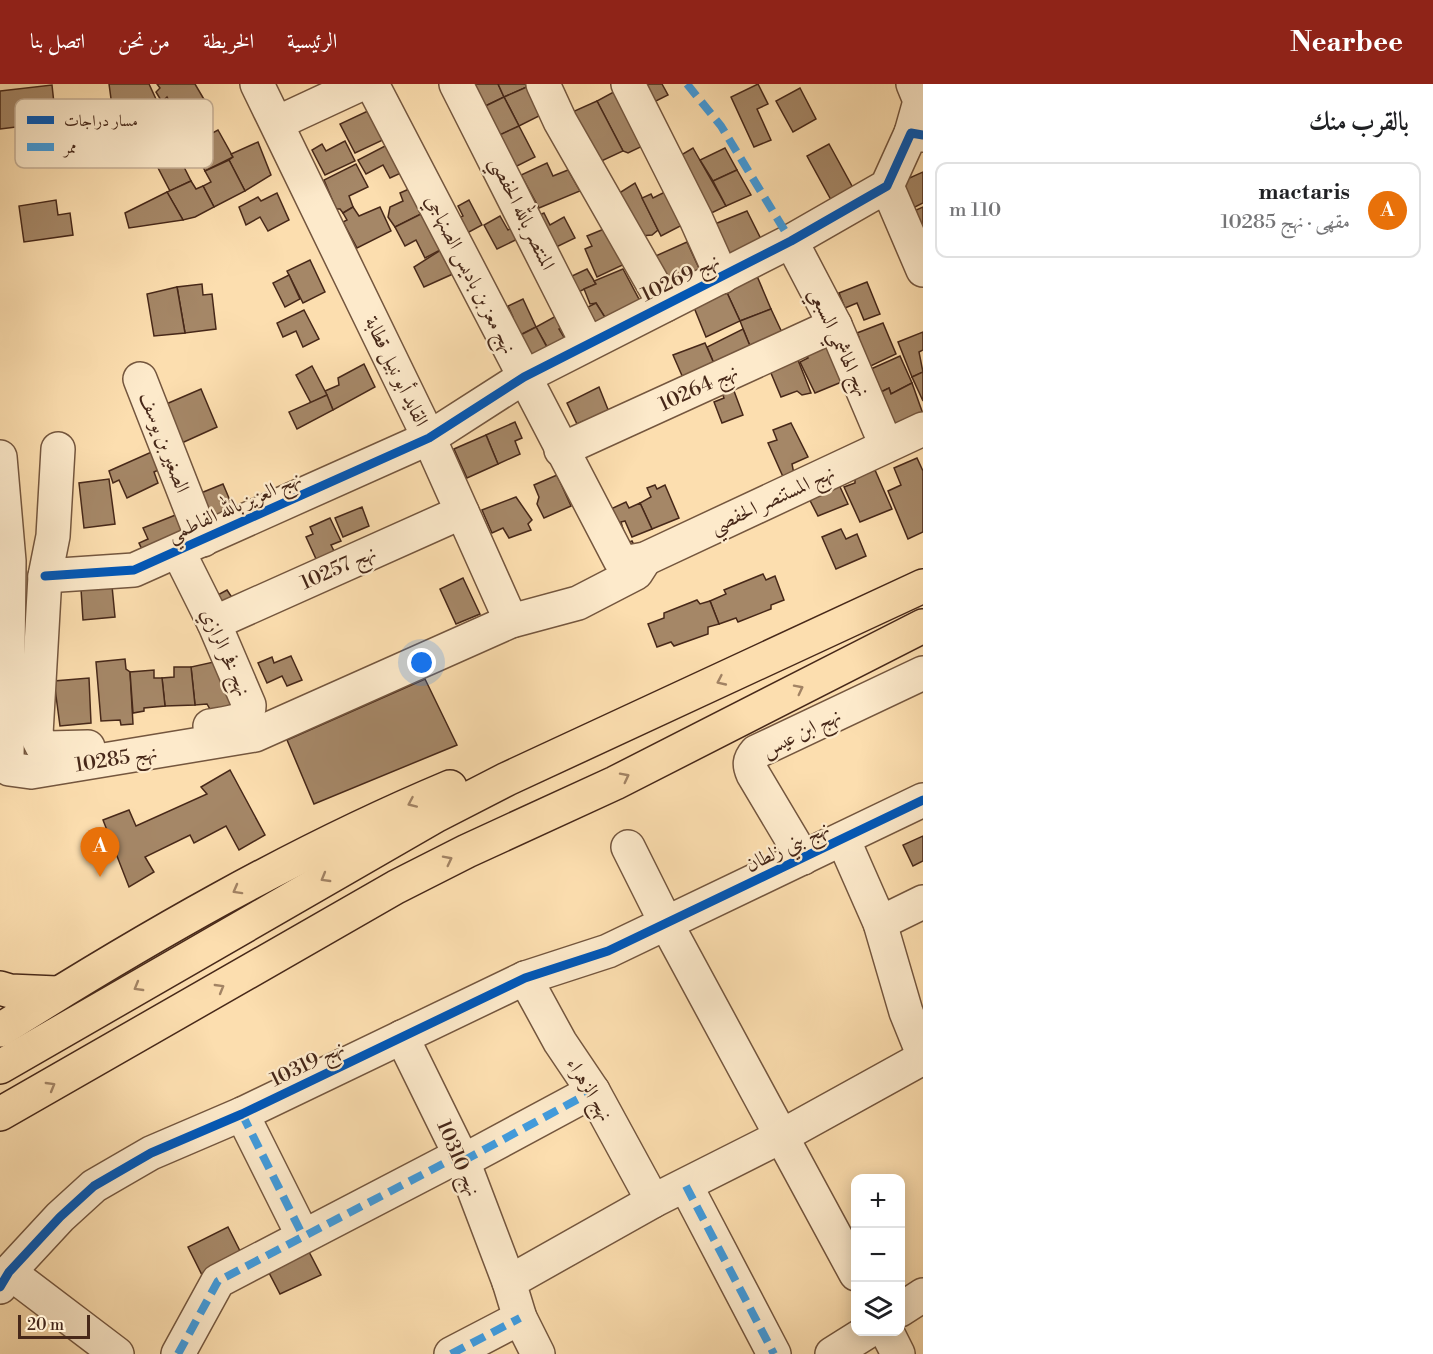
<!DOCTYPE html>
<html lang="ar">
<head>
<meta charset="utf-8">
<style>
  :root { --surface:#fff; --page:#f2f2f2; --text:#202124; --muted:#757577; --line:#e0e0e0; --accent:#8f2418 }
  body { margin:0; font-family:"Libre Bodoni",Amiri,serif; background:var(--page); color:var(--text); direction:rtl }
  .controls { position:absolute; right:18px; bottom:18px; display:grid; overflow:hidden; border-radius:12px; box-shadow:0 3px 15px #0003 }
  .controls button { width:54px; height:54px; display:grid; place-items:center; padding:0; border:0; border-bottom:2px solid var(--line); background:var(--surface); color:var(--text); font:30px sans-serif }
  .scale { position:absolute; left:18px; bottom:15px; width:72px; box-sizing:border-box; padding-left:6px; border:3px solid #472819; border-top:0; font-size:16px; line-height:21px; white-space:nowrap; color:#472819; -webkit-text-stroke:4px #fdeacb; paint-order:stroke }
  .you { position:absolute; left:422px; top:579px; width:21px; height:21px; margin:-15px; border:4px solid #fff; border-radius:50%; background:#1a73e8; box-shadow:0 0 0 9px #1a73e833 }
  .badge { display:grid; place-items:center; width:39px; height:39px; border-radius:50%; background:var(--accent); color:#fff; font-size:20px; font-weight:700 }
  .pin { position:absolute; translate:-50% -50px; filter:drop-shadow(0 2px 3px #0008) }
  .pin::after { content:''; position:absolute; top:32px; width:21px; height:18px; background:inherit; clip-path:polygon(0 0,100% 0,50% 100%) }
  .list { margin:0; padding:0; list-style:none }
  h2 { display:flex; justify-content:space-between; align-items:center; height:78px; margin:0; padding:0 24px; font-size:26px }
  h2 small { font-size:20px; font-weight:400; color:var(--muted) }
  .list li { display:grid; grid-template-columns:39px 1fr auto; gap:18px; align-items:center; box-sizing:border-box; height:96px; margin:0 12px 12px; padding:0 12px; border:2px solid var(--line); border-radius:12px }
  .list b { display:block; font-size:22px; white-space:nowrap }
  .list p { margin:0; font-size:20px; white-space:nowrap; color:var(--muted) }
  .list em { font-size:20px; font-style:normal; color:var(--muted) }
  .icon { flex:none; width:33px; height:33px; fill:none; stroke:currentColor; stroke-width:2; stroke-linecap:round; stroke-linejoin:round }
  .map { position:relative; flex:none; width:923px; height:1270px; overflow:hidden; direction:ltr }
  header { display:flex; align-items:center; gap:36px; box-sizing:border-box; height:84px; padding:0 30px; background:var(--accent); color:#fff }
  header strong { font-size:28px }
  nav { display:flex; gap:33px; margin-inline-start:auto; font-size:21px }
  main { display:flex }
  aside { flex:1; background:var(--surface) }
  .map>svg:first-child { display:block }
  .building { fill:#a58767; stroke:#472819; stroke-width:1.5 }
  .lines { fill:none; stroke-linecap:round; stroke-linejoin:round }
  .minor-casing { stroke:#74563e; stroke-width:36 }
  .highway-casing { stroke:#472819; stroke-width:36 }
  .minor { stroke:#fdeacb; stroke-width:33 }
  .highway { stroke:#fcdeaf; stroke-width:33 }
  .quiet { stroke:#409cdf; stroke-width:8; stroke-dasharray:15 8; stroke-linecap:butt }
  .cycleway-casing { stroke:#fdeacb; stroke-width:13 }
  .cycleway { stroke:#0057b8; stroke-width:9 }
  .oneway { stroke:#a28364 }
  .labels { text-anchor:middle; stroke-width:4.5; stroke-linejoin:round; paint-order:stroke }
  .street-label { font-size:20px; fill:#472819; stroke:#fdeacb }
  .key { fill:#fdeacb; stroke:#c6b096; stroke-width:1.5 }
  .key-label { font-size:16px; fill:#472819 }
</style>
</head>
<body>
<header>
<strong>Nearbee</strong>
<nav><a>الرئيسية</a><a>الخريطة</a><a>من نحن</a><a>اتصل بنا</a></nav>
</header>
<main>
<aside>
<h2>بالقرب منك<small></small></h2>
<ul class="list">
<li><span class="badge" style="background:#e8710a">A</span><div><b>mactaris</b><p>مقهى · نهج 10285</p></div><em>110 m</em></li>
</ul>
</aside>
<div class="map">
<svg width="923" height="1270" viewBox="0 0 923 1270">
  <rect width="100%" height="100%" fill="#fcdeaf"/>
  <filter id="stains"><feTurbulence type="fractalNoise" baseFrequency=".00333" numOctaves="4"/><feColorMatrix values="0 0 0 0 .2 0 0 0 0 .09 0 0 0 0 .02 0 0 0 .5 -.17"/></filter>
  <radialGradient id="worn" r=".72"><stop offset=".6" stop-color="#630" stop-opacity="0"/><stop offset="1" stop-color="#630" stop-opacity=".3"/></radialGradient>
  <g class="building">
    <polygon points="109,0 149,0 162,28 153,33 158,41 141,50 124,19 112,22"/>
    <polygon points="157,0 195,0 205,17 176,30 167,13 162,18 156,8 160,4"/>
    <polygon points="461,0 498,0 504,13 475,27"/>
    <polygon points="498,0 528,0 529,2 504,13"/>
    <polygon points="633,0 662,0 668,11 644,23"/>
    <polygon points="758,0 768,20 757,25 771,56 754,63 731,13"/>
    <polygon points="52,1 56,38 0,45 0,7"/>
    <polygon points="529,2 543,30 519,42 504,13"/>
    <polygon points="621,4 651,58 628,69 623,67 597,17"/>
    <polygon points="800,4 816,35 793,48 776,17"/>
    <polygon points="504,13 519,42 490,56 475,27"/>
    <polygon points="597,17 623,67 595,80 570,29"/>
    <polygon points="370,26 385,55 355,69 340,40"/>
    <polygon points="519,42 535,73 511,85 495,53"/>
    <polygon points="218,46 233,73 205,87 197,71 188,74 184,64"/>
    <polygon points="345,57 355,77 325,91 312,66 322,60 326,67"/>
    <polygon points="258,58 271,91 245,107 229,76 233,73 231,70"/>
    <polygon points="829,60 858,113 836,125 807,72"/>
    <polygon points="387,61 401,89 390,94 383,81 366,90 358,76"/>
    <polygon points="184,64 188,74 181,77 191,97 170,107 155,78"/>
    <polygon points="693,64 726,122 701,134 671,77"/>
    <polygon points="725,64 737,86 713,97 700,76"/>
    <polygon points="229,76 245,107 214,123 203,102 211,98 205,87"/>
    <polygon points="547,79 553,92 568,86 580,107 539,124 521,91"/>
    <polygon points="356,80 368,103 349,112 353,123 343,129 340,125 336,125 324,96"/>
    <polygon points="737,86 751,111 726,122 713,97"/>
    <polygon points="923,88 923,119 905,128 896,100"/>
    <polygon points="191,97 196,105 203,102 214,123 195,133 183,136 167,108"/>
    <polygon points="635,99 658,146 652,151 640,152 613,113"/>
    <polygon points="409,105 421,130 395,143 388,133 390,123 403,117 400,109"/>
    <polygon points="671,105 690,137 661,152 642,114 651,110 653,114"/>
    <polygon points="167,108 183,136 129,144 125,129"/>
    <polygon points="277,109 289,136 268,147 260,133 246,141 239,123 258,113 261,117"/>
    <polygon points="56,116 58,131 70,129 73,151 24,158 19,122"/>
    <polygon points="469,116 482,141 458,154 449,139 463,132 458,122"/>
    <polygon points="353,123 359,132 380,123 391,147 357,164 343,138 347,136 343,129"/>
    <polygon points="923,123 923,149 905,131"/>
    <polygon points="747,127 765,163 727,184 705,144"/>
    <polygon points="544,129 550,141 564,133 575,154 546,168 530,135"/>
    <polygon points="421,130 436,158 441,156 444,164 425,174 416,156 405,162 395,143"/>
    <polygon points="500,132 508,146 521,139 526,151 497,165 484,141"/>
    <polygon points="609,143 629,178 597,193 585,165 592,162 587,152"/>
    <polygon points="687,158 704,195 668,213 649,175"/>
    <polygon points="444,164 455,189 424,203 414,183"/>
    <polygon points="310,176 325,208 303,219 287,187"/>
    <polygon points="587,185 596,200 567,213 559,198"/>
    <polygon points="623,185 641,219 606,235 596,219 590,220 584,205 596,200 594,197"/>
    <polygon points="754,185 771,225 740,237 723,200"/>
    <polygon points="289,191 300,215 285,223 273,199"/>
    <polygon points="867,198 880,230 864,236 857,219 845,224 839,209"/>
    <polygon points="202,200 203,211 212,210 216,245 185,249 177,203"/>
    <polygon points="723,200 740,237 706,253 691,216"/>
    <polygon points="177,203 185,249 154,252 147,210"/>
    <polygon points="523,215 536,243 512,255 503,237 513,233 508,222"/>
    <polygon points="596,219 606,235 592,245 582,226"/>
    <polygon points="771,225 786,257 753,270 740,237"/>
    <polygon points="304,226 319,255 303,263 296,247 283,253 277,239"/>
    <polygon points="567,226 573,239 559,245 567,258 549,266 536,243"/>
    <polygon points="883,239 896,270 858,288 845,258 859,253 857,249"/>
    <polygon points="536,243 550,269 535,277 532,270 520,277 509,257"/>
    <polygon points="743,245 755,274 719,291 707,263"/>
    <polygon points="923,248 923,266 919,268 923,288 912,293 898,258"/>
    <polygon points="705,259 719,291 687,303 673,271"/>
    <polygon points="828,259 844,297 815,309 800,278 808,274 805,269"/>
    <polygon points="796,271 811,309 802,311 797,307 781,313 768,282"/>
    <polygon points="900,272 912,299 891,310 889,304 872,312 862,289"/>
    <polygon points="364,280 375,303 333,326 325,307 339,301 338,294"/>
    <polygon points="312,282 327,311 311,319 296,291"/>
    <polygon points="923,288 923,317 912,293"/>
    <polygon points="731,299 743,331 722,339 714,318 724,314 720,303"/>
    <polygon points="912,299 923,330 891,342 879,309 889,304 891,310"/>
    <polygon points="599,303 611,333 588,343 584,337 577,340 567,319"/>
    <polygon points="201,305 217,343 173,363 157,324"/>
    <polygon points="327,311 333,326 297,345 289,328"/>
    <polygon points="515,338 522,354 515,357 520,370 498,380 486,351"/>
    <polygon points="791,339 808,373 792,380 794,390 784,395 768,359 777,356 773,346"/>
    <polygon points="486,351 498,380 467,394 454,365"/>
    <polygon points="156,366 163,384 154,388 158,399 127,414 119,396 113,399 109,387"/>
    <polygon points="917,374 923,387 923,448 908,455 888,407 901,401 894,384"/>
    <polygon points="875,386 892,425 860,438 844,403 855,399 855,394"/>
    <polygon points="834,390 848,420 818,432 803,403"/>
    <polygon points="557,391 571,422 544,434 537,420 539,413 534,401"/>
    <polygon points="109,395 115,440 84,444 79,399"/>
    <polygon points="223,400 234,426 207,450 202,436 212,432 207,421 201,423 196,411"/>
    <polygon points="655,401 657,405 665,401 679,434 652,445 640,419 651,413 647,404"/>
    <polygon points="516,413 532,436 528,440 531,446 509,454 503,444 492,449 482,426"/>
    <polygon points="626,418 629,424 640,419 652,445 632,453 625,437 621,438 627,459 632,457 635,463 618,471 598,431"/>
    <polygon points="362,423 369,442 343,453 335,434"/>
    <polygon points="178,430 195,456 147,476 139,459 148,455 143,444"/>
    <polygon points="330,434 341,457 331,461 335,469 317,477 306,453 313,450 310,443"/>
    <polygon points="841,445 846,455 857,450 866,472 836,485 822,453"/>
    <polygon points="763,490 766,496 775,492 784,516 771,521 771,525 738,538 736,534 719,540 710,517 726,510 724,506"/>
    <polygon points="463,494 480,530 456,540 440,505"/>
    <polygon points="112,502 115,533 83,536 81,505"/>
    <polygon points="227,506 233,515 221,533 212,514"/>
    <polygon points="697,516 700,520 710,517 719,540 708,543 708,550 674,562 671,558 657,563 648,540 664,534 664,529"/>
    <polygon points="291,572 302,596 287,602 282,592 267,599 258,579 272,573 274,579"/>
    <polygon points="125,575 126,585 130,588 133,640 121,641 120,636 101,637 96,578"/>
    <polygon points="218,577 241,621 211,627 207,620 195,621 191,583"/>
    <polygon points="174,583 191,583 195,621 165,622 162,594 174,593"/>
    <polygon points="154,586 154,594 162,594 165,622 144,624 144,627 133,629 130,588"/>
    <polygon points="89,594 91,639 60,642 54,597"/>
    <polygon points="425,595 457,661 314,720 287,656"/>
    <polygon points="230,686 265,751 239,766 226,742 194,759 190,751 145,773 154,788 129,803 103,736 129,726 136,742 207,710 201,703"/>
    <polygon points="923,752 923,777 913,782 903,761"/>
    <polygon points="228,1143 244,1175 204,1195 188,1163"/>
    <polygon points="306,1162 321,1191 280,1210 267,1185"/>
  </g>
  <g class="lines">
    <defs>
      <g id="minor">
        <polyline points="257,0 429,354 511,537"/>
        <polyline points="372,0 620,476 629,478 645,475 923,345"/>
        <polyline points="456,0 587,259"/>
        <polyline points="543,0 560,37 665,221"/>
        <polyline points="628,0 696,135 722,193"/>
        <polyline points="277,39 361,0"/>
        <polyline points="911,49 920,17 913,0"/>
        <polyline points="887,102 923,186"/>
        <polyline points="791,157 835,241 886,361"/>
        <polyline points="140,295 203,456"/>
        <polyline points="58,365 53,452 45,492 36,650 42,662 48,664 88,663"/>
        <polyline points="561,366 835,241"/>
        <polyline points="0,373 9,477 7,677 9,685 31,688 255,651 511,537 578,519 636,489 645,475"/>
        <path d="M178,467L214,539L249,621C250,639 224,639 210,642"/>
        <polyline points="45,492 134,486 429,354 524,293 791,157 887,102 911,49 923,51"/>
        <polyline points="214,539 462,428"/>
        <polyline points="843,755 880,839 906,928 923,970"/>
        <polyline points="628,763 666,839 856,1190"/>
        <path d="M803,774L753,690C749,681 749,676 756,668L923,589"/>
        <polyline points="880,839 923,818"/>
        <polyline points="525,894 560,958 593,1007 653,1117"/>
        <polyline points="402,953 463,1077 509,1198"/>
        <polyline points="242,1030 303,1152"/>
        <polyline points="463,1077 593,1007"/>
        <polyline points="686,1102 774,1270"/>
        <polyline points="9,1188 117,1270"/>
        <polyline points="0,1203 9,1188 60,1133 94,1102 151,1069 242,1030 525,894 608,867 923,716"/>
        <polyline points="900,1226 923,1211"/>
        <polyline points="887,1248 898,1270"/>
        <polyline points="178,1270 218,1197 460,1071"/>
        <polyline points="451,1270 520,1234"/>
        <polyline points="538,1270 520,1234 509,1198 653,1117 780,1053 923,974"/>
        <polyline points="832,1270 867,1248"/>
      </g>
      <g id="highway">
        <polyline points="0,904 10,907 57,909"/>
        <path d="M0,946C144,855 293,769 450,703"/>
        <polyline points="0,983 437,731 507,695 923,502"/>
        <polyline points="0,1030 396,803 467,767 615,699 923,542"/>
      </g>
    </defs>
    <use href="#minor" class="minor-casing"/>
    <use href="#highway" class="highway-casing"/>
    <use href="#minor" class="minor"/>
    <use href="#highway" class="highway"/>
    <g class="quiet">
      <polyline points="687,0 721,42 791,157"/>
      <polyline points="242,1030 303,1152"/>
      <polyline points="463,1077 593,1007"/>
      <polyline points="686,1102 774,1270"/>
      <polyline points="178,1270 218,1197 460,1071"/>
      <polyline points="451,1270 520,1234"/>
    </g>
    <defs>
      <g id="cycleway">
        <polyline points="45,492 134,486 429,354 524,293 791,157 887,102 911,49 923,51"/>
        <polyline points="0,1203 9,1188 60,1133 94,1102 151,1069 242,1030 525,894 608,867 923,716"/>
      </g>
    </defs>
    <use href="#cycleway" class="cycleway-casing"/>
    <use href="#cycleway" class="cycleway"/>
  </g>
  <defs><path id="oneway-chevron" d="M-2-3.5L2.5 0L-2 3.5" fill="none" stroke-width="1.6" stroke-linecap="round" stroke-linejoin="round" transform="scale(1.5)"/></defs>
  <g class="oneway">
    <use href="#oneway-chevron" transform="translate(721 597) rotate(155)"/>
    <use href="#oneway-chevron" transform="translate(799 605) rotate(-27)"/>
    <use href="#oneway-chevron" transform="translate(625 693) rotate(-27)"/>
    <use href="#oneway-chevron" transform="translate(412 719) rotate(156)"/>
    <use href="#oneway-chevron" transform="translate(448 776) rotate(-27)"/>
    <use href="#oneway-chevron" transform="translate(325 794) rotate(150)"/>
    <use href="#oneway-chevron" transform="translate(237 806) rotate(151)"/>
    <use href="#oneway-chevron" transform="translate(138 903) rotate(150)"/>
    <use href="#oneway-chevron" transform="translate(220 904) rotate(-30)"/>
    <use href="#oneway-chevron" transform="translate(51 1002) rotate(-30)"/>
  </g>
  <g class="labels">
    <g class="street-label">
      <text transform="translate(523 129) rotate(64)" y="7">المنتصر بالله الحفصي</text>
      <text transform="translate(471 190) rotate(63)" y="7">نهج معز بن باديس الصنهاجي</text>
      <text transform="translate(680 193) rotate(-26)" y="7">نهج 10269</text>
      <text transform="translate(840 258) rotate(65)" y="7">نهج الهاشمي السبعي</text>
      <text transform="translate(397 287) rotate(64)" y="7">القايد أبو نبيل قطابة</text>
      <text transform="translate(698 303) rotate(-25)" y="7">نهج 10264</text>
      <text transform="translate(165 358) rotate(69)" y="7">الصغير بن يوسف</text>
      <text transform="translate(772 415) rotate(-25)" y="7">نهج المستنصر الحفصي</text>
      <text transform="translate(234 422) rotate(-24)" y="7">نهج العزيز بالله الفاطمي</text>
      <text transform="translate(338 483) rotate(-24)" y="7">نهج 10257</text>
      <text transform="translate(226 568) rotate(66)" y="7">نهج فخر الرازي</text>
      <text transform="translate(801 648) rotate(-26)" y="7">نهج ابن عيس</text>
      <text transform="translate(116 674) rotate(-9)" y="7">نهج 10285</text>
      <text transform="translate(787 762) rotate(-26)" y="7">نهج بني زلطان</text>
      <text transform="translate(307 979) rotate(-26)" y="7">نهج 10319</text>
      <text transform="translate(590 1005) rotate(59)" y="7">نهج الزهراء</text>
      <text transform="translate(459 1074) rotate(67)" y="7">نهج 10310</text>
    </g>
  </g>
  <rect x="15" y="15" width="198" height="69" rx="9" class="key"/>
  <rect x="27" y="32" width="27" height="8" fill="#0057b8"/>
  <rect x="27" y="59" width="27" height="8" fill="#409cdf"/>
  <g class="key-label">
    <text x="64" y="42">مسار دراجات</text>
    <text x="64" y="69">ممر</text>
  </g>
  <rect width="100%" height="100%" filter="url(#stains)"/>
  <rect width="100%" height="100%" fill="url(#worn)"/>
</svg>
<div class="controls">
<button>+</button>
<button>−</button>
<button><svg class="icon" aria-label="layers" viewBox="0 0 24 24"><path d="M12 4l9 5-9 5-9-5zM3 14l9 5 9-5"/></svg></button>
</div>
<div class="scale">20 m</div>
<div class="you"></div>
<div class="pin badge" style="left:100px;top:793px;background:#e8710a">A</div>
</div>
</main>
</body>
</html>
